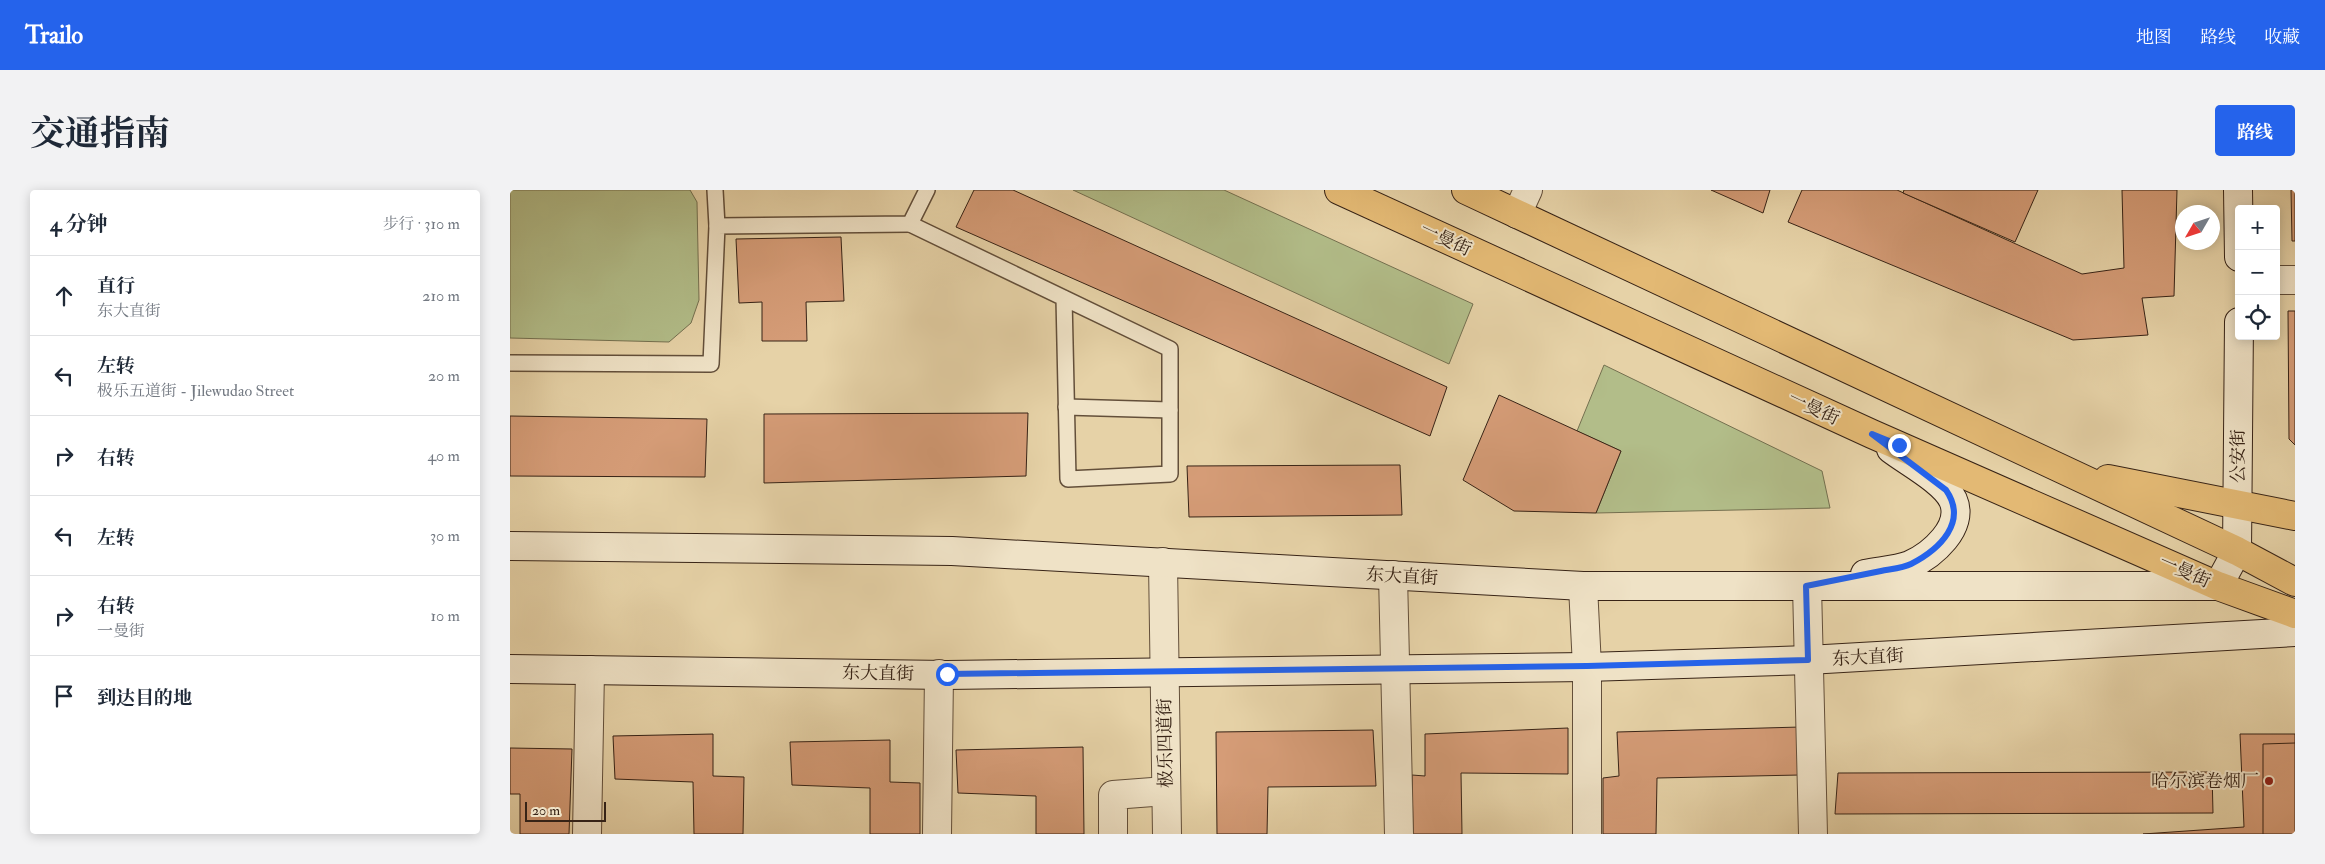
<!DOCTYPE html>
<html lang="zh">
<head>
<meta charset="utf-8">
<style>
  :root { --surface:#fff; --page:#f2f2f3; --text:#1f2937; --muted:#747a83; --line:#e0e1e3; --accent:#2563eb }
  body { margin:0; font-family:"IM FELL Double Pica","Noto Serif SC",serif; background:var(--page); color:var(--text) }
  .controls { position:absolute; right:15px; top:15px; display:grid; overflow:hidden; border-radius:5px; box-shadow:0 2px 12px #0003 }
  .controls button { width:45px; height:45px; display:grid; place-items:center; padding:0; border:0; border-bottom:1px solid var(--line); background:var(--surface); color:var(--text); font:25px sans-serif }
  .compass { position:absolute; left:1665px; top:15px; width:45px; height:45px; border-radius:50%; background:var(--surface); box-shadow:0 2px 12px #0003; rotate:231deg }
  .scale { position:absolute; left:15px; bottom:12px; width:81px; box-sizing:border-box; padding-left:5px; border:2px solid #372316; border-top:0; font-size:14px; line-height:18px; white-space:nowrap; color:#372316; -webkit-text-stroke:4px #efe2c6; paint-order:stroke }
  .stop { position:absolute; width:15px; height:15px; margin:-11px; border:4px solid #2563eb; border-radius:50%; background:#fff }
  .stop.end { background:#2563eb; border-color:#fff; box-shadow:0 1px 5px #0008 }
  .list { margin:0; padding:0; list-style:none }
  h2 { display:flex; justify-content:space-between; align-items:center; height:65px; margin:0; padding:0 20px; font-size:21px }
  h2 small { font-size:16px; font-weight:400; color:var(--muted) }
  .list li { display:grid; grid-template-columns:32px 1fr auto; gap:15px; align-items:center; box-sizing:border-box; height:80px; padding:0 20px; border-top:1px solid var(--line) }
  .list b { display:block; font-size:19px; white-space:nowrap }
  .list p { margin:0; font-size:16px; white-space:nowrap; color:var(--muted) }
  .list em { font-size:16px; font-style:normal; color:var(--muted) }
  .icon { flex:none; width:28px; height:28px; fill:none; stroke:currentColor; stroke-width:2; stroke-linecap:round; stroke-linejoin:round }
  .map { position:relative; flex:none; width:1785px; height:644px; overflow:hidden; border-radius:5px }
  header { display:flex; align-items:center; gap:30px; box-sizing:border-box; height:70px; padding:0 25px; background:var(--accent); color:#fff }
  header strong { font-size:24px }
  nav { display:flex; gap:28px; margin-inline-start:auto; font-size:18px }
  .intro { display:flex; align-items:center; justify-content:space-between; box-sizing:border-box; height:120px; padding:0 30px }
  h1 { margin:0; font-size:35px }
  .button { padding:12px 22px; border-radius:5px; background:var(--accent); color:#fff; font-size:18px; font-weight:700 }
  main { display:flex; gap:30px; padding:0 30px }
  aside { flex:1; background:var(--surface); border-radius:5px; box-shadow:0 2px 12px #0003 }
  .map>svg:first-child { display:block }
  .green { fill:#b2bd89; stroke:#747050 }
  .building { fill:#d59c77; stroke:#372316 }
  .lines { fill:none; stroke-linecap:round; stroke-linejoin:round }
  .lane-casing { stroke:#634f3a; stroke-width:18 }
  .street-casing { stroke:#634f3a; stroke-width:30 }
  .secondary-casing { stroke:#372316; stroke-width:30 }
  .primary-casing { stroke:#372316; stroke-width:30 }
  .lane { stroke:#efe2c6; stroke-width:15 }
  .street { stroke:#efe2c6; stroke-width:28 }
  .secondary { stroke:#efe2c6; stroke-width:28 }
  .primary { stroke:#e3b974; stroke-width:28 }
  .route { stroke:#2563eb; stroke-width:6 }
  .poi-dot { fill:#8f2418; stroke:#efe2c6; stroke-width:2 }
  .labels { text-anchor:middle; stroke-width:4; stroke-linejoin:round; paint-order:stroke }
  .street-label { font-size:18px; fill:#372316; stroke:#efe2c6 }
  .poi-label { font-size:18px; fill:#372316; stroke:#efe2c6; text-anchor:end }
</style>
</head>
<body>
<header>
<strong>Trailo</strong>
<nav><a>地图</a><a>路线</a><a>收藏</a></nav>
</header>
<div class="intro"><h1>交通指南</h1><a class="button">路线</a></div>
<main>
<aside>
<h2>4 分钟<small>步行 · 310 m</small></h2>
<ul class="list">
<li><svg class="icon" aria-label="ahead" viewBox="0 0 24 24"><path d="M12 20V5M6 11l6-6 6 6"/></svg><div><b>直行</b><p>东大直街</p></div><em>210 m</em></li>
<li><svg class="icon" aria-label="left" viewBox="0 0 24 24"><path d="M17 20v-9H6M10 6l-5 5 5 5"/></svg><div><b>左转</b><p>极乐五道街 - Jilewudao Street</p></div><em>20 m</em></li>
<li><svg class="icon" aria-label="right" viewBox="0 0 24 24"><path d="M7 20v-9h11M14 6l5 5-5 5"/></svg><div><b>右转</b></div><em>40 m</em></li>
<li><svg class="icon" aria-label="left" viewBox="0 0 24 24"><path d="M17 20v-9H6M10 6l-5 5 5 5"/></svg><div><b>左转</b></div><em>30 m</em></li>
<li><svg class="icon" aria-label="right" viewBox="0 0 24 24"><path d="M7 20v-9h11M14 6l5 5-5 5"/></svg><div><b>右转</b><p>一曼街</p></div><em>10 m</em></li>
<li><svg class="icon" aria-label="arrive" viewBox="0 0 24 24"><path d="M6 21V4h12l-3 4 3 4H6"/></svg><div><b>到达目的地</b></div></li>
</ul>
</aside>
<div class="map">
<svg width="1785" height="644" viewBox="0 0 1785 644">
  <rect width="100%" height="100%" fill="#e6d2a7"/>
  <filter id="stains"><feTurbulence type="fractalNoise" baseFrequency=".004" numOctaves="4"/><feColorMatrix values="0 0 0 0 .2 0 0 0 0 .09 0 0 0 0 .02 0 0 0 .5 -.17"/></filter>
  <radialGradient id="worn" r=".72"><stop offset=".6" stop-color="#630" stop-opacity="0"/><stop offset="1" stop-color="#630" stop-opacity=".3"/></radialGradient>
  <g class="green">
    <polygon points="0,0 180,0 187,12 189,110 181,133 159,152 0,148"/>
    <polygon points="563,0 714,0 963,114 939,174"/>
    <polygon points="1094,175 1312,281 1320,318 1086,323 1111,261 1067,241"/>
  </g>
  <g class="building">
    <polygon points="464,0 503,0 937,197 920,246 446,37"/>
    <polygon points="1201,0 1260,0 1253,23"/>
    <polygon points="1292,0 1387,0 1572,84 1614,78 1612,0 1667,0 1664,106 1632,108 1638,145 1563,150 1278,32"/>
    <polygon points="1394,0 1528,0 1505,52 1393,3"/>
    <polygon points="1781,0 1785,0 1785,51 1782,51"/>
    <polygon points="331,47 334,111 296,112 297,151 252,151 252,112 229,113 226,49"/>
    <polygon points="1778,121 1785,121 1785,255 1779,249"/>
    <polygon points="989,205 1111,261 1086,323 1004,321 953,290"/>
    <polygon points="518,223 516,286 254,293 254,224"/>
    <polygon points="0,226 197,229 195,287 0,286"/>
    <polygon points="890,275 892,325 679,327 677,276"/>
    <polygon points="1291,537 1290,585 1147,588 1146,644 1093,644 1093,588 1109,586 1107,542"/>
    <polygon points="1058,538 1058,584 951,583 952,644 903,644 902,585 915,586 915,544"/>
    <polygon points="863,540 866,596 758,597 757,644 707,644 706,542"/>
    <polygon points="203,544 203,586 234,587 233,644 184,644 183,592 105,589 103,546"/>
    <polygon points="1730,544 1785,544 1785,644 1633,644 1734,637"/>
    <polygon points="380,550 380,592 410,593 410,644 360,644 360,598 282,595 280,552"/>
    <polygon points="1785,553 1785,644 1753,644 1753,554"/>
    <polygon points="573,557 574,644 526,644 526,606 448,603 446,560"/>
    <polygon points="0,558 62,559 59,644 10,644 10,604 0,604"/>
    <polygon points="1702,582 1703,623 1325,624 1328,583"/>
  </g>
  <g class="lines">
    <defs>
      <g id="lane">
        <polyline points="205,0 207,36"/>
        <polyline points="400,34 660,159 660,284 558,289 554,108"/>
        <polyline points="0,173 201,174 207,36 400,34 417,0"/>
        <polyline points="556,217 660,220"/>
      </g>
      <g id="street">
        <polyline points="1007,24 1018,0"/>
        <polyline points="1766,90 1785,90"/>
        <polyline points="653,372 657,644"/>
        <polyline points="883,385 889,644"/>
        <polyline points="1073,396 1077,477 1077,644"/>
        <polyline points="1297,396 1303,644"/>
        <polyline points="77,644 80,480"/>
        <polyline points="427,644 429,484"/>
        <polyline points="603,644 603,605 656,601"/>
      </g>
      <g id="secondary">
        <polyline points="1728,0 1729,67"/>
        <polyline points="0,356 442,361 1073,396 1708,396 1727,361 1729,132"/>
        <path d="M1355,384C1369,381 1387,380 1400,375C1422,365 1455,337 1443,310C1434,291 1398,272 1381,259"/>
        <polyline points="0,479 437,485 1077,477 1298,470 1785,442"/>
      </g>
      <g id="primary">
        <polyline points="829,0 1362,244 1708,396 1785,424"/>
        <polyline points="956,0 1727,361 1785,392"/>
        <polyline points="1598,289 1785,326"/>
      </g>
    </defs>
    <use href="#lane" class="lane-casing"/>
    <use href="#street" class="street-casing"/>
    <use href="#secondary" class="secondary-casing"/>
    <use href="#primary" class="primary-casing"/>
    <use href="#lane" class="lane"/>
    <use href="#street" class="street"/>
    <use href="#secondary" class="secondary"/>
    <use href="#primary" class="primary"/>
  </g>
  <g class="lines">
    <path class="route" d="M437,484L1077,476L1298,470L1296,396C1321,391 1346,386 1371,381C1381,379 1393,378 1401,374C1430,359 1458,332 1436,300L1362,244L1389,255"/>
  </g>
  <circle class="poi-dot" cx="1759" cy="591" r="5"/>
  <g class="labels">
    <g class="street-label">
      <text transform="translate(936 49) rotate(25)" y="6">一曼街</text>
      <text transform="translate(1304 218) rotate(25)" y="6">一曼街</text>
      <text transform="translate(1728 266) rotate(-90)" y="6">公安街</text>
      <text transform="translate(1675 381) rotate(24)" y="6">一曼街</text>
      <text transform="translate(892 386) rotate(3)" y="6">东大直街</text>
      <text transform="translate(1358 467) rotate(-3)" y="6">东大直街</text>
      <text transform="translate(368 483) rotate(1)" y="6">东大直街</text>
      <text transform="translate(655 553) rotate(-91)" y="6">极乐四道街</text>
    </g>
    <g class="poi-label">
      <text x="1749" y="597">哈尔滨卷烟厂</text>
    </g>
  </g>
  <rect width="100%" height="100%" filter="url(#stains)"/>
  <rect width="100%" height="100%" fill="url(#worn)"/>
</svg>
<div class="controls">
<button>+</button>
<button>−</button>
<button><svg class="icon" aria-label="locate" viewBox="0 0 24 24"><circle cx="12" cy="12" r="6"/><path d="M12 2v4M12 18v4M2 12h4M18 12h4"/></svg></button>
</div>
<svg class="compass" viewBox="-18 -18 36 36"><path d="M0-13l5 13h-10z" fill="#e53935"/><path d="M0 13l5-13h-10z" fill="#747a83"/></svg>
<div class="scale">20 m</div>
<div class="stop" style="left:437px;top:484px"></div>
<div class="stop end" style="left:1389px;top:255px"></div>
</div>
</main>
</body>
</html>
